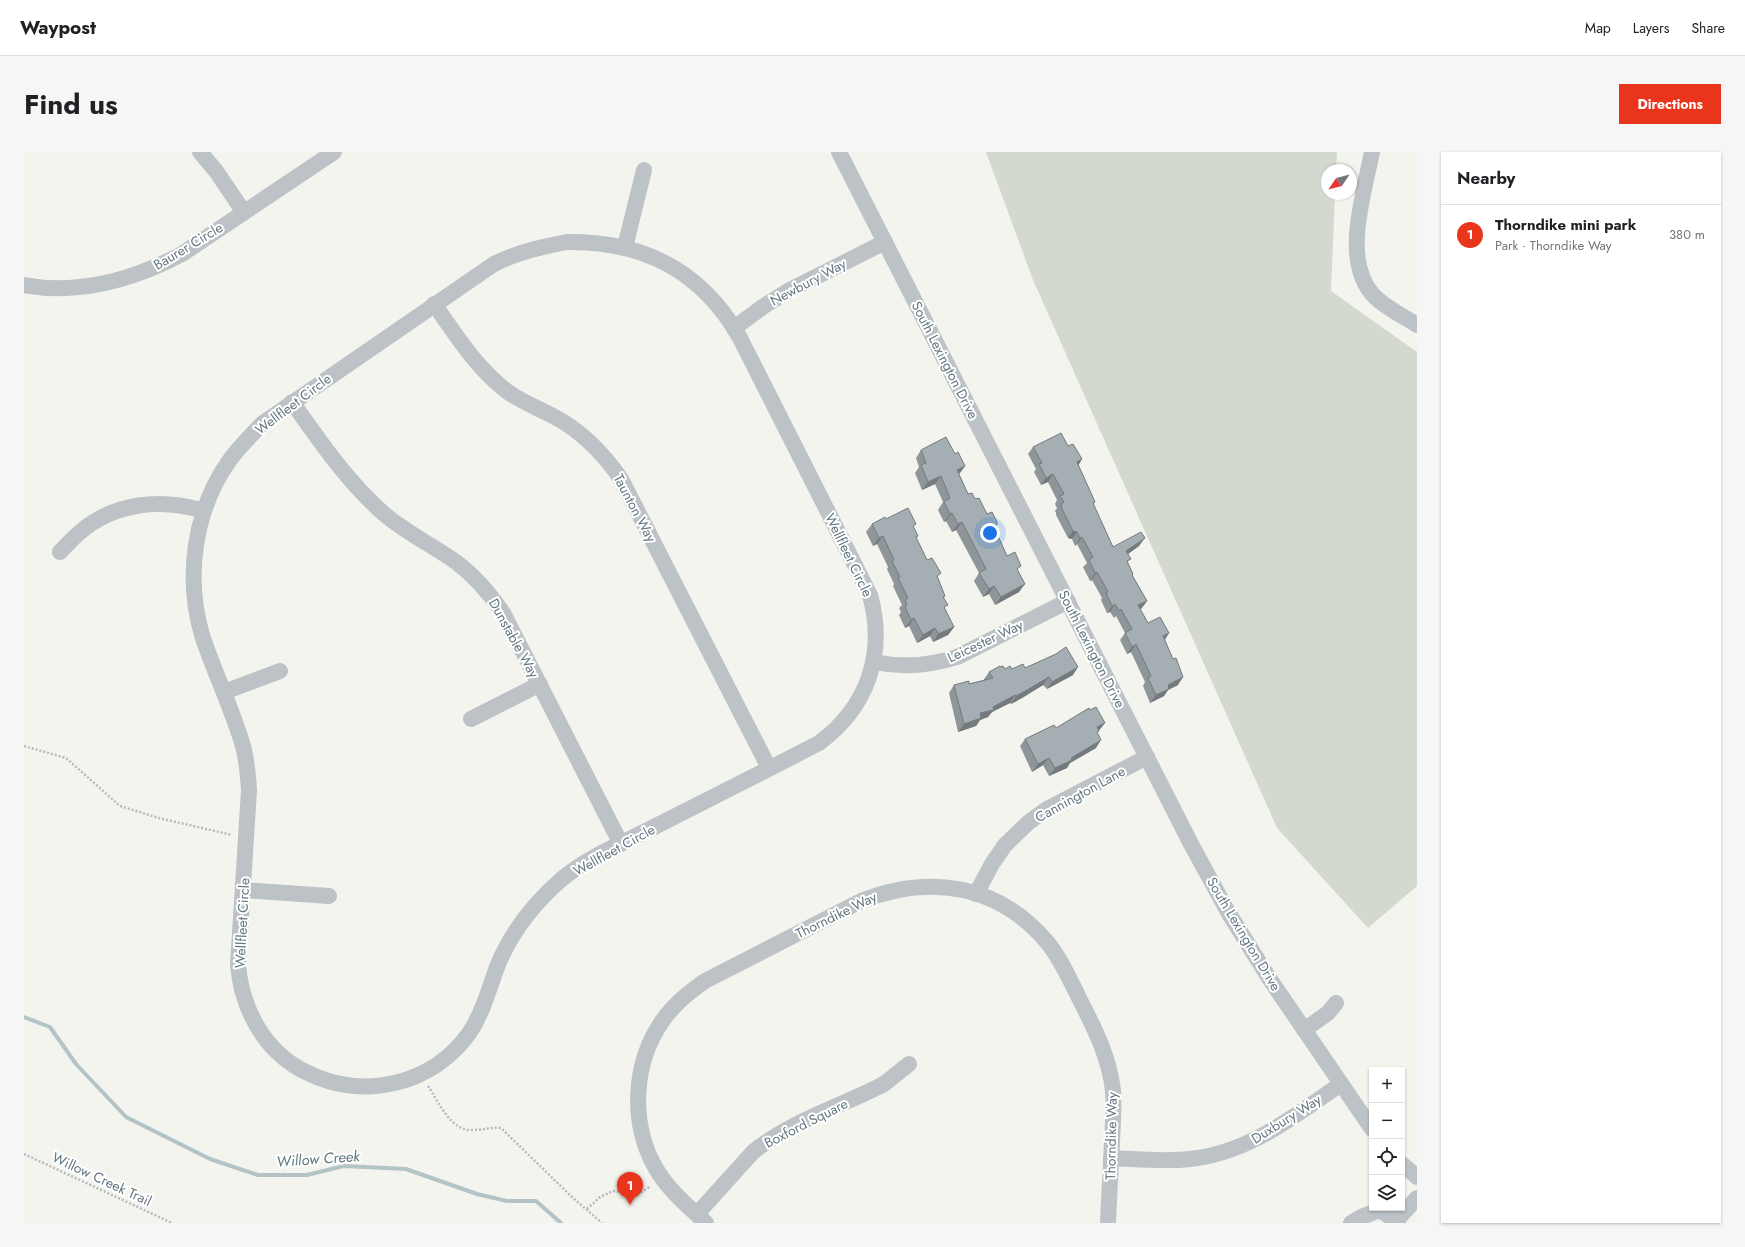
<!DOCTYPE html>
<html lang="en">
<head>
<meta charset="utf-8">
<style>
  :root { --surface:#fff; --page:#f6f6f6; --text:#202124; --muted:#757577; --line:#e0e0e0; --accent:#e8351c }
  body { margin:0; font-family:Jost,sans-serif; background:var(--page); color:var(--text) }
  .controls { position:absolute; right:12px; bottom:12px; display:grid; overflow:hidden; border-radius:0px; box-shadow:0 1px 3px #0004 }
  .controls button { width:36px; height:36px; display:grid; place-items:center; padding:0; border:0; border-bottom:1px solid var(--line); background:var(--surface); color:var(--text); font:20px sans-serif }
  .compass { position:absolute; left:1297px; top:12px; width:36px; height:36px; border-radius:50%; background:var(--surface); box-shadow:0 1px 3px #0004; rotate:235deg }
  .you { position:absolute; left:966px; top:381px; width:14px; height:14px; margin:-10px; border:3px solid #fff; border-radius:50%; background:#1a73e8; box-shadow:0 0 0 6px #1a73e833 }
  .badge { display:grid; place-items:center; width:26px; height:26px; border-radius:50%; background:var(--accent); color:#fff; font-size:13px; font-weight:700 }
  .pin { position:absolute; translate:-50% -33px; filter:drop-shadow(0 1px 2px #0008) }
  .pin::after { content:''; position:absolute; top:21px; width:14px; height:12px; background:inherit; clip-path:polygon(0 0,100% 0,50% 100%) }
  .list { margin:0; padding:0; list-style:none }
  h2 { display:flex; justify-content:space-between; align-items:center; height:52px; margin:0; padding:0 16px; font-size:17px }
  h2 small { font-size:13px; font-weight:400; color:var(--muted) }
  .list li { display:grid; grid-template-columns:26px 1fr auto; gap:12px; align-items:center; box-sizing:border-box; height:60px; padding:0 16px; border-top:1px solid var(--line) }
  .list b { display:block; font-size:15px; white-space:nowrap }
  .list p { margin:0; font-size:13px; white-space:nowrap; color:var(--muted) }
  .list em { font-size:13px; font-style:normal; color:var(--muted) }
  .icon { flex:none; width:22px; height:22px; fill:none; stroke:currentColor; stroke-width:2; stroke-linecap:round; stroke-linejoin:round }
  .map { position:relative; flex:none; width:1393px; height:1071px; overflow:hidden; border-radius:0px }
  header { display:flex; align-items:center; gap:24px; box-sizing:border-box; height:56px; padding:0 20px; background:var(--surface); border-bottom:1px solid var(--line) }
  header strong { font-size:19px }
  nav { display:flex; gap:22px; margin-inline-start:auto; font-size:14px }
  .intro { display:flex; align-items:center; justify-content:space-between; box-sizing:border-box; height:96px; padding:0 24px }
  h1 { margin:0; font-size:28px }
  .button { padding:10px 18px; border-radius:0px; background:var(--accent); color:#fff; font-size:14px; font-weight:700 }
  main { display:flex; gap:24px; padding:0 24px }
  aside { flex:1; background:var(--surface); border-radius:0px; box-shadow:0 1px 3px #0004 }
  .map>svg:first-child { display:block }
  .green { fill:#d4d9cf }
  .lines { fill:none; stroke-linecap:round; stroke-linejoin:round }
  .stream { stroke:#b4c3c6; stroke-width:4 }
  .path { stroke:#b6babc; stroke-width:2.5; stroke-dasharray:2 2; stroke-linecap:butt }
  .minor { stroke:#bcc2c5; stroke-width:16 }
  .wall { fill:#8e969a }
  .shaded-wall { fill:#747a7d }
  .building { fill:#a5afb3; stroke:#747a7d }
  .labels { text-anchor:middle; stroke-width:4; stroke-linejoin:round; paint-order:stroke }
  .street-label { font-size:14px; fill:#627782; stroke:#fff }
  .water-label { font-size:15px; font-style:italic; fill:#5e7a7f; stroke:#fff }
</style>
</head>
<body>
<header>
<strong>Waypost</strong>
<nav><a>Map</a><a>Layers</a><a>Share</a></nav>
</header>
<div class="intro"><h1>Find us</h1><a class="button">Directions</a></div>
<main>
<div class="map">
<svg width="1393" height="1071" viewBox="0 0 1393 1071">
  <rect width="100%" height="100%" fill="#f4f4ef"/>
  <polygon class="green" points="962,0 1313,0 1312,18 1303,18 1303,42 1311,42 1307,139 1393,200 1393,734 1344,776 1253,676 1009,128"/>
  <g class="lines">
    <polyline class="stream" points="0,865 26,875 52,912 102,965 186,1007 234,1023 283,1023 320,1014 382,1017 453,1042 483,1049 512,1049 537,1071"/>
    <g class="path">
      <polyline points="0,594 42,606 96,654 135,666 208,683"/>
      <path d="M404,934C414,949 427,980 449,978C459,978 467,975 477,976L548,1045L578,1071"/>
      <polyline points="0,1002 148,1071"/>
      <polyline points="563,1057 576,1045 589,1039 616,1041 627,1034"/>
    </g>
    <g class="minor">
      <polyline points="176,0 192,19 219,59"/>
      <polyline points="815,0 1167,692 1204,760 1245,826 1348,977"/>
      <path d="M1348,0C1340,42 1317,109 1350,144C1362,156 1379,164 1393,173"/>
      <path d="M543,90C620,89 678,119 716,186L846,443C862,501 844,555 795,591C741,619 687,646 632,674C601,690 566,704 539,726C511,750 487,780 473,815C465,837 459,860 446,880C410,932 340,949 284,921C241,901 218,858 214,813L225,638C224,623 223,608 219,594C208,556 190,520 178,483C161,425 170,359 205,309C215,295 227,283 239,271L470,112C494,100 517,95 543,90Z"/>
      <polyline points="601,95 620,18"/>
      <path d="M0,133C55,143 109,128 158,102L310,0"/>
      <path d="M410,152C433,184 452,216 484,240C498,250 514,256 529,264C558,279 579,301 597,327L745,616"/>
      <polyline points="710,176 740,154 764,139 861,90"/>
      <path d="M268,250C296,289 322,328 359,361C381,380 408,393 432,410C451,424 466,442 479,461L597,692"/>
      <path d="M36,400C42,394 48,387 55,381C90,350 138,346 180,359"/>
      <path d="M850,510C879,516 905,514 933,505L1044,449"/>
      <polyline points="200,540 256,519"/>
      <polyline points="447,567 516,532"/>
      <polyline points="219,738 305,744"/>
      <polyline points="952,742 968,712 981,693 1005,670 1023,657 1123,605"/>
      <polyline points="1280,878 1304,861 1312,851"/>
      <path d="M1087,1006C1114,1007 1140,1010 1166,1007C1225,1001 1270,964 1317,932"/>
      <polyline points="1378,1012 1393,1025"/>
      <path d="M673,1062L729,1000C763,972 811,956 850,937L860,932L885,912"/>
      <path d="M682,1071C664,1054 644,1038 631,1015C606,970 609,910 639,868C650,852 665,840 681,829L837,749C905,722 974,732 1023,790C1037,807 1046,828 1056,848C1071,877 1085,905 1089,938C1090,955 1089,972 1088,989C1087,1017 1085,1044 1084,1071"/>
      <polyline points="1327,1071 1337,1065 1356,1058 1372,1069"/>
      <polyline points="1374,1071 1372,1069 1393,1046"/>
    </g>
  </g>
  <g class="wall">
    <polygon points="1044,294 1058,307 1054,314 1071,350 1069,353 1089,395 1115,394 1104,402 1104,411 1108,423 1123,449 1117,457 1116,457 1124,471 1145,481 1141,488 1154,533 1144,538 1140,544 1126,551 1119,534 1121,530 1107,500 1103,502 1096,488 1101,481 1092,464 1090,466 1086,460 1083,461 1077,448 1078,446 1068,428 1066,429 1059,415 1063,411 1053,392 1051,394 1048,387 1044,386 1032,363 1032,361 1031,359 1033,356 1031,352 1033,348 1024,330 1017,333 1010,320 1012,317 1004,302 1009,295"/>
    <polygon points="897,298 931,302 941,314 935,322 944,342 951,347 973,373 971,377 983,404 994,419 995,440 971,453 965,442 959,445 950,429 955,421 932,378 928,380 922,369 920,370 914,358 919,350 911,332 898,338 891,321 895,315 892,306"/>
    <polygon points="862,367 890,376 894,384 892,386 903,408 914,426 921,444 920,446 921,457 930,475 924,483 909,490 906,484 893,491 885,474 881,476 875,463 877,460 875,456 878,453 869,434 870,432 863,417 864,415 853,392 849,394 842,380 848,372"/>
    <polygon points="976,515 981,517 988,517 1001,516 1049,523 1023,537 1019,533 998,546 987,552 986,551 968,560 964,565 956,568 952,574 934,580 925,541 930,533 945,532 960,528 960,527 965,520"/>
    <polygon points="1081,571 1073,581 1072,596 1046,611 1043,616 1025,624 1019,613 1008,620 996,594 1001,587 1032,576"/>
  </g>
  <g class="shaded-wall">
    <polygon points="1058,307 1053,315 1053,310"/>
    <polygon points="941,314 936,321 927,326 933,318"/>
    <polygon points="1029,322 1024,330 1017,333 1022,326"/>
    <polygon points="917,324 911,332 898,338 904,330"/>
    <polygon points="928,361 922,369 920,370 926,362"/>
    <polygon points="938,370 932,378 928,380 934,372"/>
    <polygon points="1049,379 1053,380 1048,387 1044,386"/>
    <polygon points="859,384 853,392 849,394 855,386"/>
    <polygon points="1058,385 1053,392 1051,394 1056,386"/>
    <polygon points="1121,386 1115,394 1097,407 1102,399"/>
    <polygon points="1073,420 1068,428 1066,429 1071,421"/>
    <polygon points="1001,432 995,440 971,453 977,445"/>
    <polygon points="970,434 965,442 959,445 965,437"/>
    <polygon points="1123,449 1117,457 1109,461 1114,453"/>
    <polygon points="1091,452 1086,460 1083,461 1088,454"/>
    <polygon points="890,466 885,474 881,476 887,468"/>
    <polygon points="930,475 924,483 909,490 914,482"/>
    <polygon points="911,476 906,484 893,491 899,483"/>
    <polygon points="1145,481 1140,488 1139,484"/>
    <polygon points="1112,492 1107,500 1103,502 1108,495"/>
    <polygon points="1054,515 1049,523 1023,537 1028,530"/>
    <polygon points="1025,525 1019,533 998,546 987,552 992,544"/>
    <polygon points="1159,525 1154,533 1144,538 1140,544 1126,551 1132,543 1144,533"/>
    <polygon points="991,543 986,551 968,560 964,565 956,568 952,574 934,580 940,572 956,561"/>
    <polygon points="1081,571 1075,578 1067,583 1073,575"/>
    <polygon points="1077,588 1072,596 1046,611 1043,616 1025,624 1031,616 1047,606"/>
    <polygon points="1025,606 1019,613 1008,620 1014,612"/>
  </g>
  <g class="building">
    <polygon points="1037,281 1044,294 1049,292 1058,307 1053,310 1071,350 1069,351 1089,395 1117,380 1121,386 1102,399 1107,407 1103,409 1109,422 1108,423 1123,449 1114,453 1124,471 1136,465 1145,481 1139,484 1149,507 1152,506 1159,525 1144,533 1145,537 1132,543 1124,526 1127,524 1112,492 1108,495 1101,481 1108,477 1097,457 1095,459 1091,452 1088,454 1082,441 1084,440 1073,420 1071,421 1065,408 1069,405 1058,385 1056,386 1053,380 1049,379 1037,355 1038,354 1037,352 1040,350 1036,344 1040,342 1029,322 1022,326 1015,312 1018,311 1009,295"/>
    <polygon points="922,285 931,302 934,300 941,314 933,318 944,342 948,341 951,347 955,346 963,362 968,360 973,370 973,373 970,375 983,404 991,400 997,414 993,417 1001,432 977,445 970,434 965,437 955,421 962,417 938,370 934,372 928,361 926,362 920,350 926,346 917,324 904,330 897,313 902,311 897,298"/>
    <polygon points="884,356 892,372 889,374 894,384 892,385 903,408 908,406 917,421 913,424 921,444 919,445 924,453 920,455 930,475 914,482 911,476 899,483 890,466 887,468 881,455 883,453 881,448 884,446 874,426 876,425 868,409 870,408 859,384 855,386 848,372 861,365 862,367"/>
    <polygon points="1042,495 1054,515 1028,530 1025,525 1003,538 992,544 991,543 969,555 970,558 956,561 957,566 940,572 930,533 945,529 945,532 969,526 965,520 976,514 976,515 979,514 981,517 986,514 988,517 999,512 1001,516 1032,502"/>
    <polygon points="1072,555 1081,571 1073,575 1075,579 1073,580 1077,588 1047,606 1048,608 1031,616 1025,606 1014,612 1001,587 1030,573 1032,576 1065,556 1066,558"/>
  </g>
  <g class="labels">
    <g class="street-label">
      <text transform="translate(164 94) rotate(-31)" y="5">Baurer Circle</text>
      <text transform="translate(784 130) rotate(-28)" y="5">Newbury Way</text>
      <text transform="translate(921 208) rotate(63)" y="5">South Lexington Drive</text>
      <text transform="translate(269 252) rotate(-37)" y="5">Wellfleet Circle</text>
      <text transform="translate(611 356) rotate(62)" y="5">Taunton Way</text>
      <text transform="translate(825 403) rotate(64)" y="5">Wellfleet Circle</text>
      <text transform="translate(490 486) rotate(61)" y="5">Dunstable Way</text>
      <text transform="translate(961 489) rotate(-25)" y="5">Leicester Way</text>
      <text transform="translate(1068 497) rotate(63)" y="5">South Lexington Drive</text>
      <text transform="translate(1056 642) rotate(-29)" y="5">Cannington Lane</text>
      <text transform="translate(590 698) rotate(-29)" y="5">Wellfleet Circle</text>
      <text transform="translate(812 763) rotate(-26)" y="5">Thorndike Way</text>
      <text transform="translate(218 771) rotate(-87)" y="5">Wellfleet Circle</text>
      <text transform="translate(1220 782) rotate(59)" y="5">South Lexington Drive</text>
      <text transform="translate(1262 967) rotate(-32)" y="5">Duxbury Way</text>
      <text transform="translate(782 971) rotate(-27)" y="5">Boxford Square</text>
      <text transform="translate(1087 984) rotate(-89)" y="5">Thorndike Way</text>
      <text transform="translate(78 1027) rotate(25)" y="5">Willow Creek Trail</text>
    </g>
    <g class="water-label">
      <text transform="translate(294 1007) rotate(-4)" y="5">Willow Creek</text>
    </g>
  </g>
</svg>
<div class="controls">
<button>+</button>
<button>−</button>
<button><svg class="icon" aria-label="locate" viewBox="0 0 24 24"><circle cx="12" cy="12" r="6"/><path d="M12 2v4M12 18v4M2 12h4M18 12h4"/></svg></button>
<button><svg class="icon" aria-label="layers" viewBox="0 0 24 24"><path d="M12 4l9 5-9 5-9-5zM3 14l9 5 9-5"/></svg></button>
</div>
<svg class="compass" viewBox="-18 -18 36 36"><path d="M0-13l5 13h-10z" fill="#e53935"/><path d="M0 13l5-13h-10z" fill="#757577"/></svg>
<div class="you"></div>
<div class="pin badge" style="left:606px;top:1053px">1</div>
</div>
<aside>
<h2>Nearby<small></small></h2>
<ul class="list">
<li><span class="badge">1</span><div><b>Thorndike mini park</b><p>Park · Thorndike Way</p></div><em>380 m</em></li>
</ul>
</aside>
</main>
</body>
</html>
